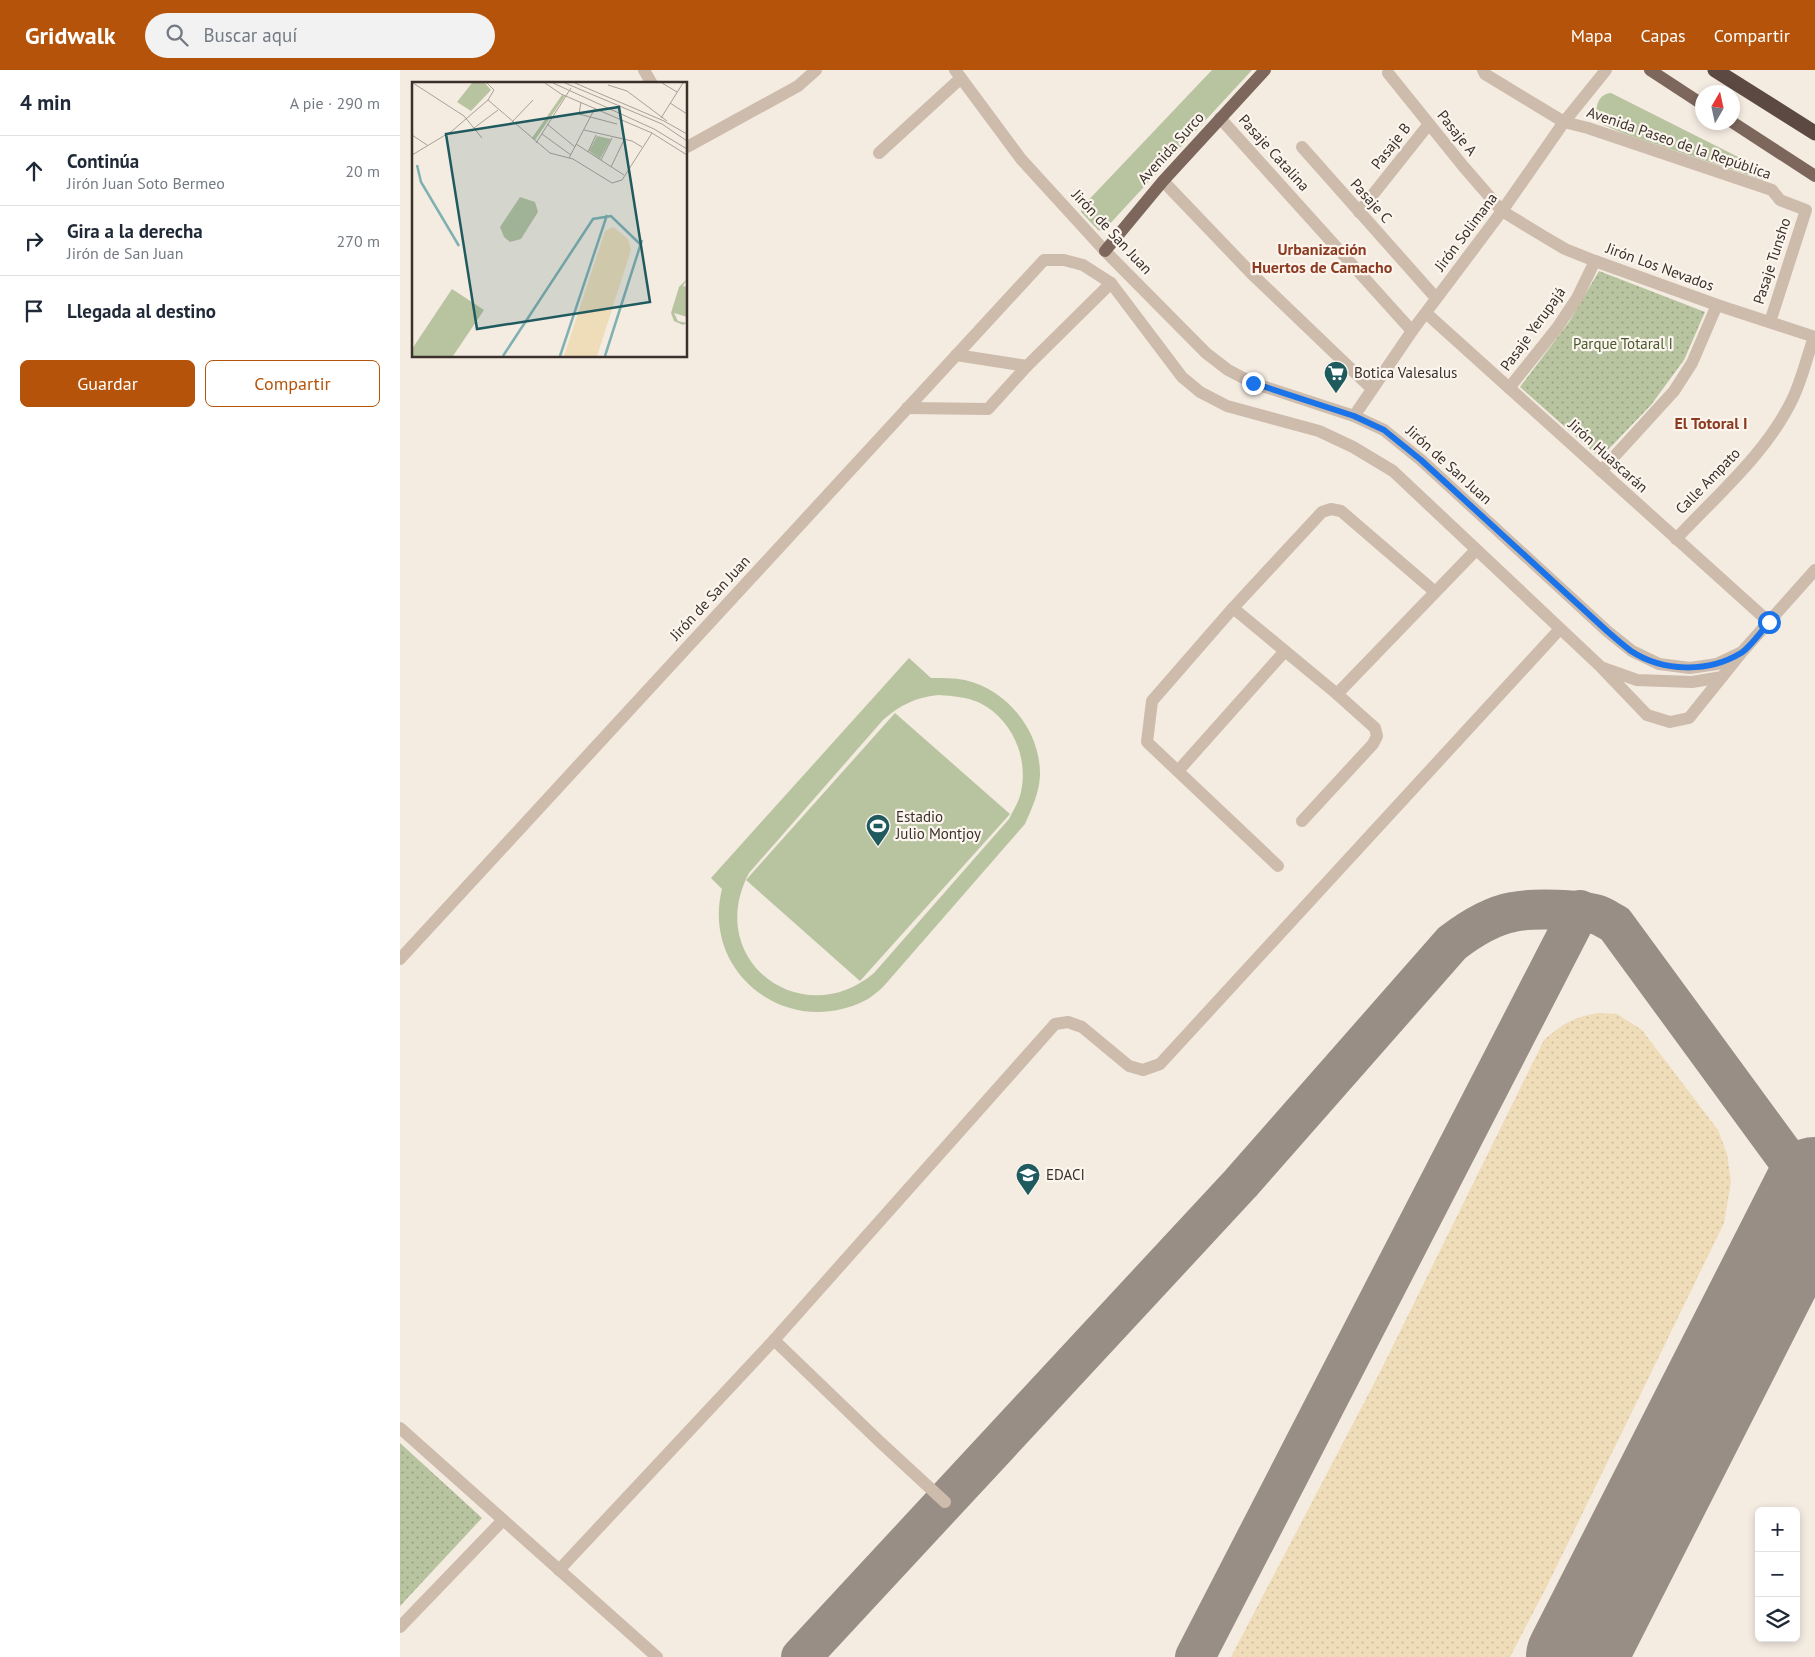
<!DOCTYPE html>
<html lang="es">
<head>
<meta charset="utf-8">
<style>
  :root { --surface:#fff; --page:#f2f2f3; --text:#1f2937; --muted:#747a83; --line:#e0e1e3; --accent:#b45309 }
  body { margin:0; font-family:"PT Sans",sans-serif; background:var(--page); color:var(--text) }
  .controls { position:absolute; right:15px; bottom:15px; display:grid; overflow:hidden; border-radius:8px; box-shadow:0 2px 8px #0003 }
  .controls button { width:45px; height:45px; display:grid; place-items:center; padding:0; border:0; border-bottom:1px solid var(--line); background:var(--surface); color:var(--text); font:25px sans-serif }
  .compass { position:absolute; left:1295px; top:15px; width:45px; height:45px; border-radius:50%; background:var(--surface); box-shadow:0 2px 8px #0003; rotate:9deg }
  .stop { position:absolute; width:15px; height:15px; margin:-11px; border:4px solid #1a73e8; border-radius:50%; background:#fff }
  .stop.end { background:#1a73e8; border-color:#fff; box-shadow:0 1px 5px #0008 }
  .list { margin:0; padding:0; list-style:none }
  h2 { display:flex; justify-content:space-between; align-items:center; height:65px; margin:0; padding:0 20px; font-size:21px }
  h2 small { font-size:16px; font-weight:400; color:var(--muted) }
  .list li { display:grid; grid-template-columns:32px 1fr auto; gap:15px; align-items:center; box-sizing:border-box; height:70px; padding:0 20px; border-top:1px solid var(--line) }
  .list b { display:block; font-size:19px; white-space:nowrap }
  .list p { margin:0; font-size:16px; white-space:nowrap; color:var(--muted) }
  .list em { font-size:16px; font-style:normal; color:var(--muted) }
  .actions { display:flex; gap:10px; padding:15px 20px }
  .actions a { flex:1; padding:11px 0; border:1px solid var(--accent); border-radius:8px; text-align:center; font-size:18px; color:var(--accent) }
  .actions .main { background:var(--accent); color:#fff }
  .icon { flex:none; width:28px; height:28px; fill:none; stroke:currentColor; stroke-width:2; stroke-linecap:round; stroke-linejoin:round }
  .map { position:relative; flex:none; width:1415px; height:1587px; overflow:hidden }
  header { display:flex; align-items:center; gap:30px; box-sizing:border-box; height:70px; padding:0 25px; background:var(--accent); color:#fff }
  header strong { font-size:24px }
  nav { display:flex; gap:28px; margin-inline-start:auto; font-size:18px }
  .search { width:350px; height:45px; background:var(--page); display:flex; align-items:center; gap:12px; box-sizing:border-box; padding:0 18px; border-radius:28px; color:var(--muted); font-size:19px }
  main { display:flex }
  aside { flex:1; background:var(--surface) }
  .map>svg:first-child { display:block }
  .grass { fill:#b8c4a0; fill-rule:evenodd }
  .sand { fill:url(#sand-dots) }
  .park { fill:url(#park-dots) }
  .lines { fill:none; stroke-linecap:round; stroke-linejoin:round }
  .taxiway { stroke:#988e86; stroke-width:40 }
  .runway { stroke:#988e86; stroke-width:100 }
  .minor { stroke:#cdbbac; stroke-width:12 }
  .major { stroke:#7d675c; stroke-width:12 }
  .highway { stroke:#5c4a42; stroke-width:15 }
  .route { stroke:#1a73e8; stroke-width:6 }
  .labels { text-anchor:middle; stroke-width:4.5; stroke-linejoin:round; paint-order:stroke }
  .street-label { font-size:15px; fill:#3b302b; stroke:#fbf5ee }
  .park-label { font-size:15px; fill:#4a5a2e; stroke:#fbf5ee }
  .poi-label { font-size:15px; fill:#3b302b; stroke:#fbf5ee; text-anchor:start }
  .neighbourhood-label { font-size:16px; font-weight:bold; fill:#8c3b22; stroke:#fbf5ee }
  .inset-river { fill:none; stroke:#7fb0b2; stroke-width:2.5 }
  .inset-road { fill:none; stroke:#aaa098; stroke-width:1 }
  .view { fill:#1f5a5e; fill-opacity:0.15; stroke:#1f5a5e; stroke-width:2.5 }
  .inset-edge { fill:none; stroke:#3b302b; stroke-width:2.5 }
</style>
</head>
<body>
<header>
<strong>Gridwalk</strong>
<div class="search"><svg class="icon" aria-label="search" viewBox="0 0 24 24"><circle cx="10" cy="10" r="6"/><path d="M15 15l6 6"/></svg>Buscar aquí</div>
<nav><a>Mapa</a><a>Capas</a><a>Compartir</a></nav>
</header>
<main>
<aside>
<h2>4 min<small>A pie · 290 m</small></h2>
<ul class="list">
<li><svg class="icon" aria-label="ahead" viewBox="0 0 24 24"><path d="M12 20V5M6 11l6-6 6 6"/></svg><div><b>Continúa</b><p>Jirón Juan Soto Bermeo</p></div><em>20 m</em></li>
<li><svg class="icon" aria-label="right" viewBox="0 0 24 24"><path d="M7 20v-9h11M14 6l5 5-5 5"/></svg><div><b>Gira a la derecha</b><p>Jirón de San Juan</p></div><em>270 m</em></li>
<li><svg class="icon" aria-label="arrive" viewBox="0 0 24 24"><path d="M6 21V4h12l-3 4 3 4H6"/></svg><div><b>Llegada al destino</b></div></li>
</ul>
<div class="actions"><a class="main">Guardar</a><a>Compartir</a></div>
</aside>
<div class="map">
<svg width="1415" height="1587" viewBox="0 0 1415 1587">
  <defs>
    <pattern id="sand-dots" width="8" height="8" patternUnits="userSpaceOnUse" patternTransform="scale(1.25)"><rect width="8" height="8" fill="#efdcb8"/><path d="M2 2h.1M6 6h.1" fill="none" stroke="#cebd9e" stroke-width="1.8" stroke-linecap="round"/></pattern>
    <pattern id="park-dots" width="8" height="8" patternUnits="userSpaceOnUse" patternTransform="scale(1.25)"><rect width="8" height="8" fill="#b8c4a0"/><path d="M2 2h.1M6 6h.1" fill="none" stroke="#97a083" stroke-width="1.8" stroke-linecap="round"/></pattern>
  </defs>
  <rect width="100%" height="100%" fill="#f4ebe1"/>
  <g class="grass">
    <polygon points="812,0 852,0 705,159 701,161 698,160 681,142 681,138"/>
    <path d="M1211,23L1362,99L1367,106L1363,110L1225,64L1201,54L1196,47C1196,36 1198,24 1211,23Z"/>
    <path d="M509,588L531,608C542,608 554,608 565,610C608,620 641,662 640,706C639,723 632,738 625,754L483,917C477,922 471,928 464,931C387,969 301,903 322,819L311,808ZM539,625C553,626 567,627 580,633C614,650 631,693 619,729C616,736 612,743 609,749L474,903C402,964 303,890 349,803L483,650C500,635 516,627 539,625Z"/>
    <polygon points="495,643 610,744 460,911 346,810"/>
  </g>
  <path class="sand" d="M1199,943L1217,944L1242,960L1318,1060L1327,1084L1331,1112L1324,1153L1148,1514L1110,1587H831L980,1302L1144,970C1164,953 1173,947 1199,943Z"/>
  <g class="park">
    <polygon points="1199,201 1305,242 1284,290 1251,335 1200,388 1120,317 1169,252"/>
    <polygon points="0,1373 82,1448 0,1536"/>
  </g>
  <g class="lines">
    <g class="taxiway">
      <path d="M401,1587L841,1113L1052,873C1069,860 1091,846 1113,842C1132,838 1180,839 1198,845C1204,847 1209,851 1215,854L1412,1123"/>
      <polyline points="795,1587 1180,840"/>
    </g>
    <polyline class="runway" points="1176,1587 1415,1117"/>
    <g class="minor">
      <polyline points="244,0 252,14"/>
      <polyline points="555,0 621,89 705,181 806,283 828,300 853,313 954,346 984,360 1021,390 1207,561 1232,581 1259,594 1290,598 1317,594 1340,583"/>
      <polyline points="1083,0 1085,4 1164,52 1188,58 1372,120 1380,130 1406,140 1370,252"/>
      <polyline points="988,3 1063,96 1102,141 1143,166 1165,179 1195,191 1317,235 1415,267"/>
      <polyline points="820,48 1012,261"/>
      <polyline points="286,75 287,77 398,16 416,0"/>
      <polyline points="902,77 1036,228"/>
      <polyline points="479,83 561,8"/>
      <polyline points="763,111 853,205 972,319"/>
      <polyline points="959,142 1029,54"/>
      <polyline points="1026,243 1369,552"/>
      <polyline points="556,285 627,296 711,213"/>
      <polyline points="1109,318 1157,258 1177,228 1195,191"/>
      <polyline points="507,338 588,339 627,296"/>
      <polyline points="954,346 1012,261 1102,141 1164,52 1206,0"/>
      <polyline points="1201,401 1274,321 1292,293 1317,235"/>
      <path d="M1276,469C1317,425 1367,383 1393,328C1402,309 1407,287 1414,267"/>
      <polyline points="833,538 937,624 1076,480"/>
      <polyline points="1203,598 1237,610 1292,612 1322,607"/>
      <polyline points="778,701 885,581"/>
      <polyline points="902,751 973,674 977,666 975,658 937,624"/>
      <polyline points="878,796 747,672 752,631 833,538 922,442 931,439 941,441 1034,521"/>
      <polyline points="0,889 644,190 664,190 683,195 711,213 782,307 800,322 827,336 919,361 953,377 993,401 1201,597 1247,645 1270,652 1289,648 1342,582 1415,500"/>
      <polyline points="374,1270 479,1371 545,1432"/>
      <polyline points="0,1358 257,1587"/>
      <polyline points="159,1500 374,1270 655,954 668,952 682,957 729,996 743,1000 760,994 1159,560"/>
      <polyline points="0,1557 103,1450"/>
    </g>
    <g class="major">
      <polyline points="1250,0 1302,34"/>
      <polyline points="1332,52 1415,106"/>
      <polyline points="705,181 763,111 865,0"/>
    </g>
    <polyline class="highway" points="1315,0 1415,63"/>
  </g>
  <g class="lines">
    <path class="route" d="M853,313L954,346L984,360L1021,390L1207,561C1215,568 1223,575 1231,581C1263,602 1308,603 1341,583C1350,577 1362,561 1369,552"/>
  </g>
  <defs>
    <symbol id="supermarket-pin" viewBox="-11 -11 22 30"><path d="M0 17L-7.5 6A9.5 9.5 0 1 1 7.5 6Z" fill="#1f5a5e" stroke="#fbf5ee"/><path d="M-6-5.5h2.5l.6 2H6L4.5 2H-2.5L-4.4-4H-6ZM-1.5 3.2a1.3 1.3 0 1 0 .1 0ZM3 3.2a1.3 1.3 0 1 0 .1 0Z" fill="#fff"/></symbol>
    <symbol id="stadium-pin" viewBox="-11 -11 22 30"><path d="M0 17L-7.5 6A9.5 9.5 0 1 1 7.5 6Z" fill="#1f5a5e" stroke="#fbf5ee"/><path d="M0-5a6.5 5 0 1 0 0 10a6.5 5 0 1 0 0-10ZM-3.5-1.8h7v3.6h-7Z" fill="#fff"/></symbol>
    <symbol id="university-pin" viewBox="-11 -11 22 30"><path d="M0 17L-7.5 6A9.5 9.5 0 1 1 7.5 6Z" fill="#1f5a5e" stroke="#fbf5ee"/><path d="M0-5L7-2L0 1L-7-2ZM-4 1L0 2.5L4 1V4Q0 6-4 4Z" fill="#fff"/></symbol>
  </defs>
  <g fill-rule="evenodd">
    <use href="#supermarket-pin" x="922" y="289" width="28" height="38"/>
    <use href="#stadium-pin" x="464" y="742" width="28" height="38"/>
    <use href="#university-pin" x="614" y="1091" width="28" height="38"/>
  </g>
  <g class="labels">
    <g class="street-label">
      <text transform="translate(1057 63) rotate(51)" y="5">Pasaje A</text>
      <text transform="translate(1279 73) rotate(19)" y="5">Avenida Paseo de la República</text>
      <text transform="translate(991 76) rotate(-52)" y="5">Pasaje B</text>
      <text transform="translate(771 78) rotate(-48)" y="5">Avenida Surco</text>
      <text transform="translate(874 83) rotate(48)" y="5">Pasaje Catalina</text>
      <text transform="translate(971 131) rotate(48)" y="5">Pasaje C</text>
      <text transform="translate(712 162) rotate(47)" y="5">Jirón de San Juan</text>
      <text transform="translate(1066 162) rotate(-53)" y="5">Jirón Solimana</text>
      <text transform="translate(1372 191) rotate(-72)" y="5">Pasaje Tunsho</text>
      <text transform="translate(1260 197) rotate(20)" y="5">Jirón Los Nevados</text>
      <text transform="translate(1133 259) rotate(-54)" y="5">Pasaje Yerupajá</text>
      <text transform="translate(1208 386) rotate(42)" y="5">Jirón Huascarán</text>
      <text transform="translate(1049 395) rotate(42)" y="5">Jirón de San Juan</text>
      <text transform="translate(1308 411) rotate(-46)" y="5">Calle Ampato</text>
      <text transform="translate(310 528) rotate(-47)" y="5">Jirón de San Juan</text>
    </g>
    <g class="park-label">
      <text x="1223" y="279">Parque Totaral I</text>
    </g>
    <g class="poi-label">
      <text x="954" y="308">Botica Valesalus</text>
      <text x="496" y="752">Estadio<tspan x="496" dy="17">Julio Montjoy</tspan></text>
      <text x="646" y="1110">EDACI</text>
    </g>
    <g class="neighbourhood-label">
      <text x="922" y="185">Urbanización<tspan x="922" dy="18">Huertos de Camacho</tspan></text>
      <text x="1311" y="359">El Totoral I</text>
    </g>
  </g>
  <g transform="translate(12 12)">
    <rect width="275" height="275" fill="#f4ebe1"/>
    <path d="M60,1H73L79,8L59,29L45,20ZM150,13L153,14L123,58L120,56ZM108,115L123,120L126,130L109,157L98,160L92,155L88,145ZM275,197L271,204L275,205V235L262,231L266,239L275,241L271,243L262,239L259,231L267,205Z" fill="#b8c4a0"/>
    <path d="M201,145L216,157L219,168L185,274H152L193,149Z" fill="#efdcb8"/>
    <path d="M185,54L199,57L188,77L177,69ZM40,207L72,228L41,274H0V267Z" fill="#b8c4a0"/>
    <path class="inset-river" d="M5,83L9,100L47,164M91,274L181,137L199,134L229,163M148,274L195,133M193,274L230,158"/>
    <path class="inset-road" d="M1,1L52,34L70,56M133,1L149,12L240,51L275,73M141,1L242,47L275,67M153,1L250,42L275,59M163,1L252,39L275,52M250,1L265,10M196,3L215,9L255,39M76,18L138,71L161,77L200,101L210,98L240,51M169,20L167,32L205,42M258,21L275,32M249,36L271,1M100,40L121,18M135,42L163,65M62,46L86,28M172,48L220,59L230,65M130,52L159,73M0,53L15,63M124,61L159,6M164,62L212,93M176,70L184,53M0,73L40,49L76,18L82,8L75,1M157,76L183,26M189,78L200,56M199,85L212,58"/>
    <path class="view" d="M207,25L238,220L65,247L34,52Z"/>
    <rect width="275" height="275" class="inset-edge"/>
  </g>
</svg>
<div class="controls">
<button>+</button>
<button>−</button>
<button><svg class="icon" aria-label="layers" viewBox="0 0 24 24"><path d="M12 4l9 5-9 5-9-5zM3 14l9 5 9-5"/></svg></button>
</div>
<svg class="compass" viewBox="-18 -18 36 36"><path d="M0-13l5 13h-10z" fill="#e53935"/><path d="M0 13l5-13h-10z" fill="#747a83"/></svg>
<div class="stop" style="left:1369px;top:552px"></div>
<div class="stop end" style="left:853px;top:313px"></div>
</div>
</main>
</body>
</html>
